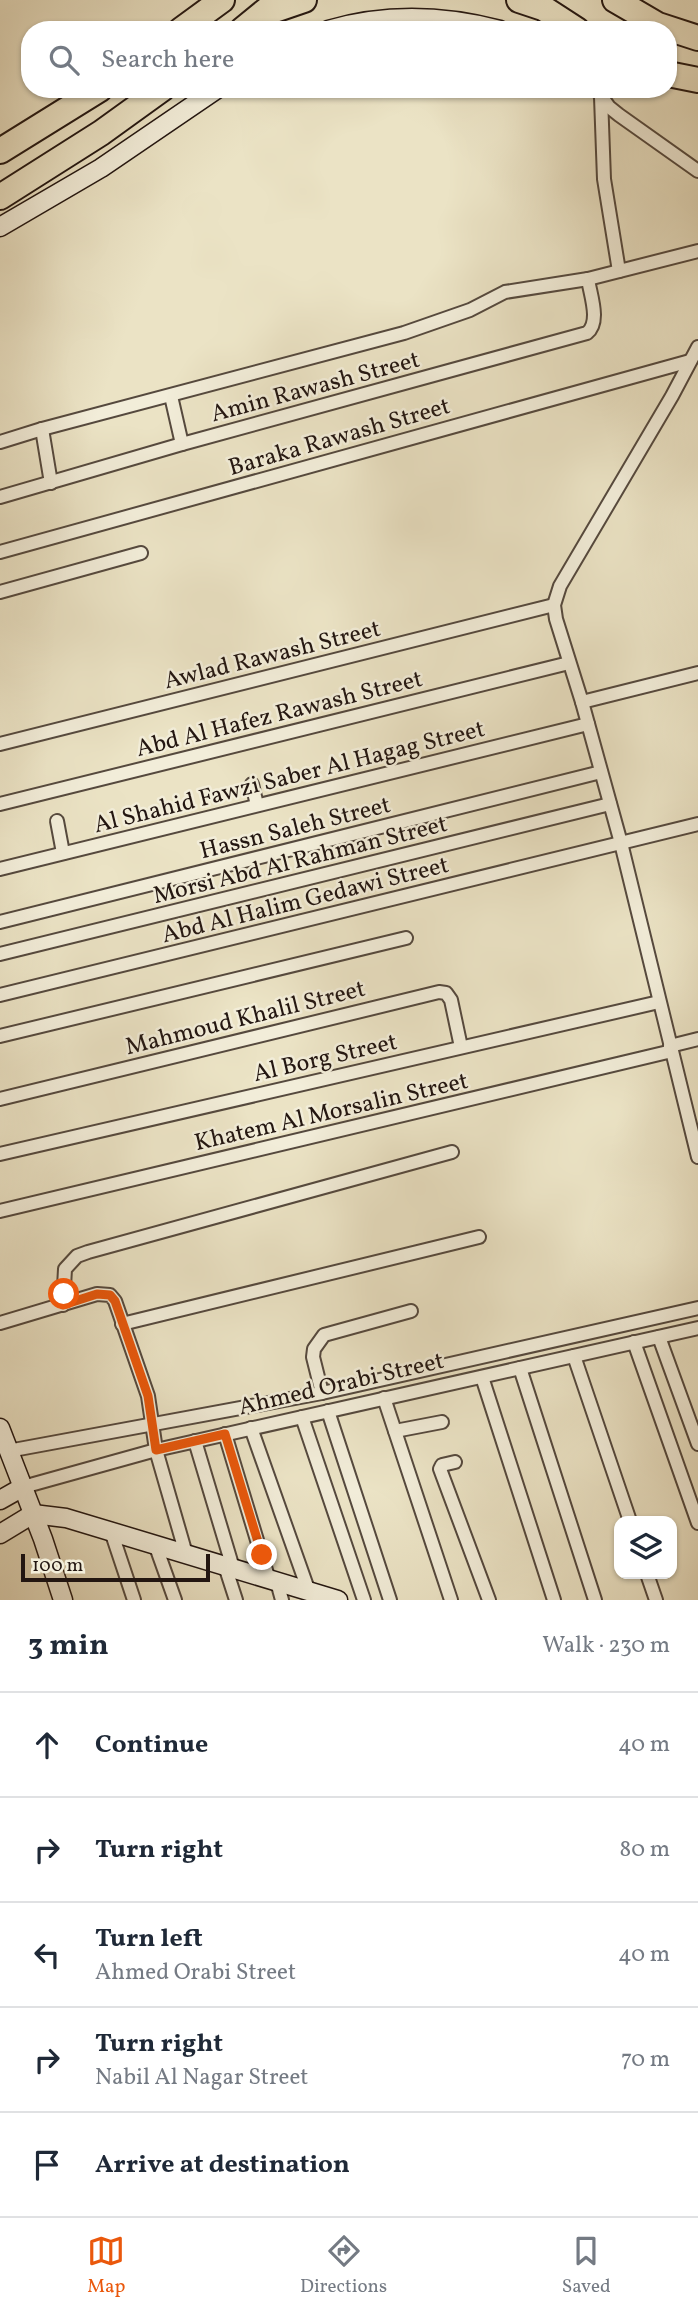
<!DOCTYPE html>
<html lang="en">
<head>
<meta charset="utf-8">
<style>
  :root { --surface:#fff; --page:#f2f2f3; --text:#1f2937; --muted:#747a83; --line:#e0e1e3; --accent:#ea580c }
  body { margin:0; font-family:Vollkorn,serif; background:var(--page); color:var(--text) }
  .controls { position:absolute; right:21px; bottom:21px; display:grid; overflow:hidden; border-radius:14px; box-shadow:0 2px 5px #0004 }
  .controls button { width:63px; height:63px; display:grid; place-items:center; padding:0; border:0; border-bottom:2px solid var(--line); background:var(--surface); color:var(--text); font:35px sans-serif }
  .scale { position:absolute; left:21px; bottom:18px; width:189px; box-sizing:border-box; padding-left:7px; border:4px solid #231611; border-top:0; font-size:19px; line-height:24px; white-space:nowrap; color:#231611; -webkit-text-stroke:5px #f2edd9; paint-order:stroke }
  .stop { position:absolute; width:21px; height:21px; margin:-16px; border:5px solid #ea580c; border-radius:50%; background:#fff }
  .stop.end { background:#ea580c; border-color:#fff; box-shadow:0 2px 7px #0008 }
  .list { margin:0; padding:0; list-style:none }
  h2 { display:flex; justify-content:space-between; align-items:center; height:91px; margin:0; padding:0 28px; font-size:30px }
  h2 small { font-size:23px; font-weight:400; color:var(--muted) }
  .list li { display:grid; grid-template-columns:46px 1fr auto; gap:21px; align-items:center; box-sizing:border-box; height:105px; padding:0 28px; border-top:2px solid var(--line) }
  .list b { display:block; font-size:26px; white-space:nowrap }
  .list p { margin:0; font-size:23px; white-space:nowrap; color:var(--muted) }
  .list em { font-size:23px; font-style:normal; color:var(--muted) }
  .icon { flex:none; width:38px; height:38px; fill:none; stroke:currentColor; stroke-width:2; stroke-linecap:round; stroke-linejoin:round }
  .map { position:relative; flex:none; width:698px; height:1600px; overflow:hidden }
  .search { position:absolute; background:var(--surface); box-shadow:0 2px 5px #0004; left:21px; right:21px; top:21px; height:77px; display:flex; align-items:center; gap:18px; box-sizing:border-box; padding:0 24px; border-radius:28px; color:var(--muted); font-size:26px }
  .sheet { height:616px; background:var(--surface) }
  nav { display:flex; justify-content:space-around; align-items:center; box-sizing:border-box; height:98px; border-top:2px solid var(--line); background:var(--surface); font-size:19px; color:var(--muted) }
  nav a { display:grid; justify-items:center; gap:4px }
  nav .on { color:var(--accent) }
  .map>svg:first-child { display:block }
  .lines { fill:none; stroke-linecap:round; stroke-linejoin:round }
  .street-casing { stroke:#55493e; stroke-width:16 }
  .secondary-casing { stroke:#231611; stroke-width:21 }
  .highway-casing { stroke:#231611; stroke-width:28 }
  .street { stroke:#f2edd9; stroke-width:12 }
  .secondary { stroke:#f2edd9; stroke-width:18 }
  .highway { stroke:#ebe3c5; stroke-width:24 }
  .route { stroke:#ea580c; stroke-width:9 }
  .labels { text-anchor:middle; stroke-width:5; stroke-linejoin:round; paint-order:stroke }
  .street-label { font-size:24px; fill:#231611; stroke:#f2edd9 }
</style>
</head>
<body>
<div class="map">
<svg width="698" height="1600" viewBox="0 0 698 1600">
  <rect width="100%" height="100%" fill="#ebe3c5"/>
  <filter id="stains"><feTurbulence type="fractalNoise" baseFrequency=".00286" numOctaves="4"/><feColorMatrix values="0 0 0 0 .2 0 0 0 0 .09 0 0 0 0 .02 0 0 0 .5 -.17"/></filter>
  <radialGradient id="worn" r=".72"><stop offset=".6" stop-color="#630" stop-opacity="0"/><stop offset="1" stop-color="#630" stop-opacity=".3"/></radialGradient>
  <g class="lines">
    <defs>
      <g id="street">
        <polyline points="596,89 609,107 619,115 698,171"/>
        <polyline points="601,97 604,179 619,271"/>
        <polyline points="698,347 672,396 560,586 554,605 556,619 582,702 621,843 698,1157"/>
        <polyline points="171,396 182,444"/>
        <polyline points="42,429 51,483"/>
        <polyline points="0,442 42,429 404,333 470,310 505,292 588,279 698,251"/>
        <path d="M0,497L182,444L587,333C601,322 590,294 588,279"/>
        <polyline points="0,552 690,361"/>
        <polyline points="0,592 141,553"/>
        <polyline points="582,702 698,673"/>
        <polyline points="0,744 554,605"/>
        <polyline points="252,784 257,805"/>
        <polyline points="0,804 569,663"/>
        <polyline points="57,821 63,853"/>
        <polyline points="0,869 588,724"/>
        <polyline points="0,922 601,772"/>
        <polyline points="0,954 610,804"/>
        <polyline points="0,995 698,824"/>
        <polyline points="0,1036 406,938"/>
        <polyline points="670,1046 698,1039"/>
        <polyline points="0,1099 439,992 446,993 451,1000 461,1047"/>
        <polyline points="0,1154 659,1002"/>
        <polyline points="0,1211 672,1051"/>
        <polyline points="63,1305 65,1269 77,1256 88,1252 452,1152"/>
        <polyline points="0,1323 97,1294 110,1295 115,1301 148,1396 156,1450 186,1554"/>
        <polyline points="122,1324 479,1237"/>
        <polyline points="659,1337 698,1444"/>
        <polyline points="634,1342 698,1523"/>
        <polyline points="574,1356 630,1521"/>
        <polyline points="520,1368 595,1600"/>
        <polyline points="482,1377 554,1600"/>
        <polyline points="322,1393 313,1357 314,1349 324,1335 411,1311"/>
        <polyline points="384,1398 451,1600"/>
        <polyline points="328,1411 390,1600"/>
        <polyline points="302,1417 364,1600"/>
        <polyline points="251,1428 309,1592"/>
        <polyline points="395,1431 442,1422"/>
        <polyline points="225,1434 269,1580"/>
        <polyline points="195,1441 233,1568"/>
        <polyline points="8,1451 322,1393 698,1308"/>
        <polyline points="455,1462 442,1465 440,1469 489,1600"/>
        <polyline points="23,1487 156,1450 698,1328"/>
        <polyline points="111,1531 134,1600"/>
        <polyline points="155,1544 175,1600"/>
        <polyline points="225,1566 236,1600"/>
        <polyline points="647,1574 656,1600"/>
        <polyline points="277,1582 282,1600"/>
      </g>
      <g id="secondary">
        <path d="M328,30C386,13 443,15 500,30"/>
        <polyline points="0,227 101,168 217,89"/>
        <polyline points="0,1428 43,1539 63,1600"/>
        <polyline points="0,1500 23,1487"/>
        <polyline points="0,1534 33,1514 66,1518 338,1600"/>
      </g>
      <g id="highway">
        <polyline points="519,0 543,8 577,30"/>
        <polyline points="615,0 658,25 698,38"/>
        <polyline points="266,13 304,0"/>
        <polyline points="181,30 222,0"/>
        <polyline points="242,30 279,0"/>
        <polyline points="668,74 698,80"/>
        <polyline points="0,151 100,89"/>
        <polyline points="0,197 101,133 162,89"/>
      </g>
    </defs>
    <use href="#street" class="street-casing"/>
    <use href="#secondary" class="secondary-casing"/>
    <use href="#highway" class="highway-casing"/>
    <use href="#street" class="street"/>
    <use href="#secondary" class="secondary"/>
    <use href="#highway" class="highway"/>
  </g>
  <g class="lines">
    <polyline class="route" points="64,1294 63,1305 97,1294 110,1295 115,1301 148,1396 156,1450 225,1434 262,1555"/>
  </g>
  <g class="labels">
    <g class="street-label">
      <text transform="translate(315 386) rotate(-15)" y="8">Amin Rawash Street</text>
      <text transform="translate(339 436) rotate(-16)" y="8">Baraka Rawash Street</text>
      <text transform="translate(272 654) rotate(-14)" y="8">Awlad Rawash Street</text>
      <text transform="translate(279 713) rotate(-14)" y="8">Abd Al Hafez Rawash Street</text>
      <text transform="translate(289 776) rotate(-14)" y="8">Al Shahid Fawzi Saber Al Hagag Street</text>
      <text transform="translate(295 827) rotate(-14)" y="8">Hassn Saleh Street</text>
      <text transform="translate(300 859) rotate(-14)" y="8">Morsi Abd Al Rahman Street</text>
      <text transform="translate(305 899) rotate(-14)" y="8">Abd Al Halim Gedawi Street</text>
      <text transform="translate(245 1017) rotate(-14)" y="8">Mahmoud Khalil Street</text>
      <text transform="translate(325 1057) rotate(-13)" y="8">Al Borg Street</text>
      <text transform="translate(331 1111) rotate(-13)" y="8">Khatem Al Morsalin Street</text>
      <text transform="translate(341 1383) rotate(-13)" y="8">Ahmed Orabi Street</text>
    </g>
  </g>
  <rect width="100%" height="100%" filter="url(#stains)"/>
  <rect width="100%" height="100%" fill="url(#worn)"/>
</svg>
<div class="controls">
<button><svg class="icon" aria-label="layers" viewBox="0 0 24 24"><path d="M12 4l9 5-9 5-9-5zM3 14l9 5 9-5"/></svg></button>
</div>
<div class="scale">100 m</div>
<div class="stop" style="left:64px;top:1294px"></div>
<div class="stop end" style="left:262px;top:1555px"></div>
<div class="search"><svg class="icon" aria-label="search" viewBox="0 0 24 24"><circle cx="10" cy="10" r="6"/><path d="M15 15l6 6"/></svg>Search here</div>
</div>
<section class="sheet">
<h2>3 min<small>Walk · 230 m</small></h2>
<ul class="list">
<li><svg class="icon" aria-label="ahead" viewBox="0 0 24 24"><path d="M12 20V5M6 11l6-6 6 6"/></svg><div><b>Continue</b></div><em>40 m</em></li>
<li><svg class="icon" aria-label="right" viewBox="0 0 24 24"><path d="M7 20v-9h11M14 6l5 5-5 5"/></svg><div><b>Turn right</b></div><em>80 m</em></li>
<li><svg class="icon" aria-label="left" viewBox="0 0 24 24"><path d="M17 20v-9H6M10 6l-5 5 5 5"/></svg><div><b>Turn left</b><p>Ahmed Orabi Street</p></div><em>40 m</em></li>
<li><svg class="icon" aria-label="right" viewBox="0 0 24 24"><path d="M7 20v-9h11M14 6l5 5-5 5"/></svg><div><b>Turn right</b><p>Nabil Al Nagar Street</p></div><em>70 m</em></li>
<li><svg class="icon" aria-label="arrive" viewBox="0 0 24 24"><path d="M6 21V4h12l-3 4 3 4H6"/></svg><div><b>Arrive at destination</b></div></li>
</ul>
</section>
<nav>
<a class="on"><svg class="icon" aria-label="map" viewBox="0 0 24 24"><path d="M3 6l6-2 6 2 6-2v14l-6 2-6-2-6 2zM9 4v14M15 6v14"/></svg>Map</a>
<a><svg class="icon" aria-label="directions" viewBox="0 0 24 24"><path d="M12 3l9 9-9 9-9-9zM9 14v-3h6M13 9l2 2-2 2"/></svg>Directions</a>
<a><svg class="icon" aria-label="saved" viewBox="0 0 24 24"><path d="M7 4h10v16l-5-4-5 4z"/></svg>Saved</a>
</nav>
</body>
</html>
